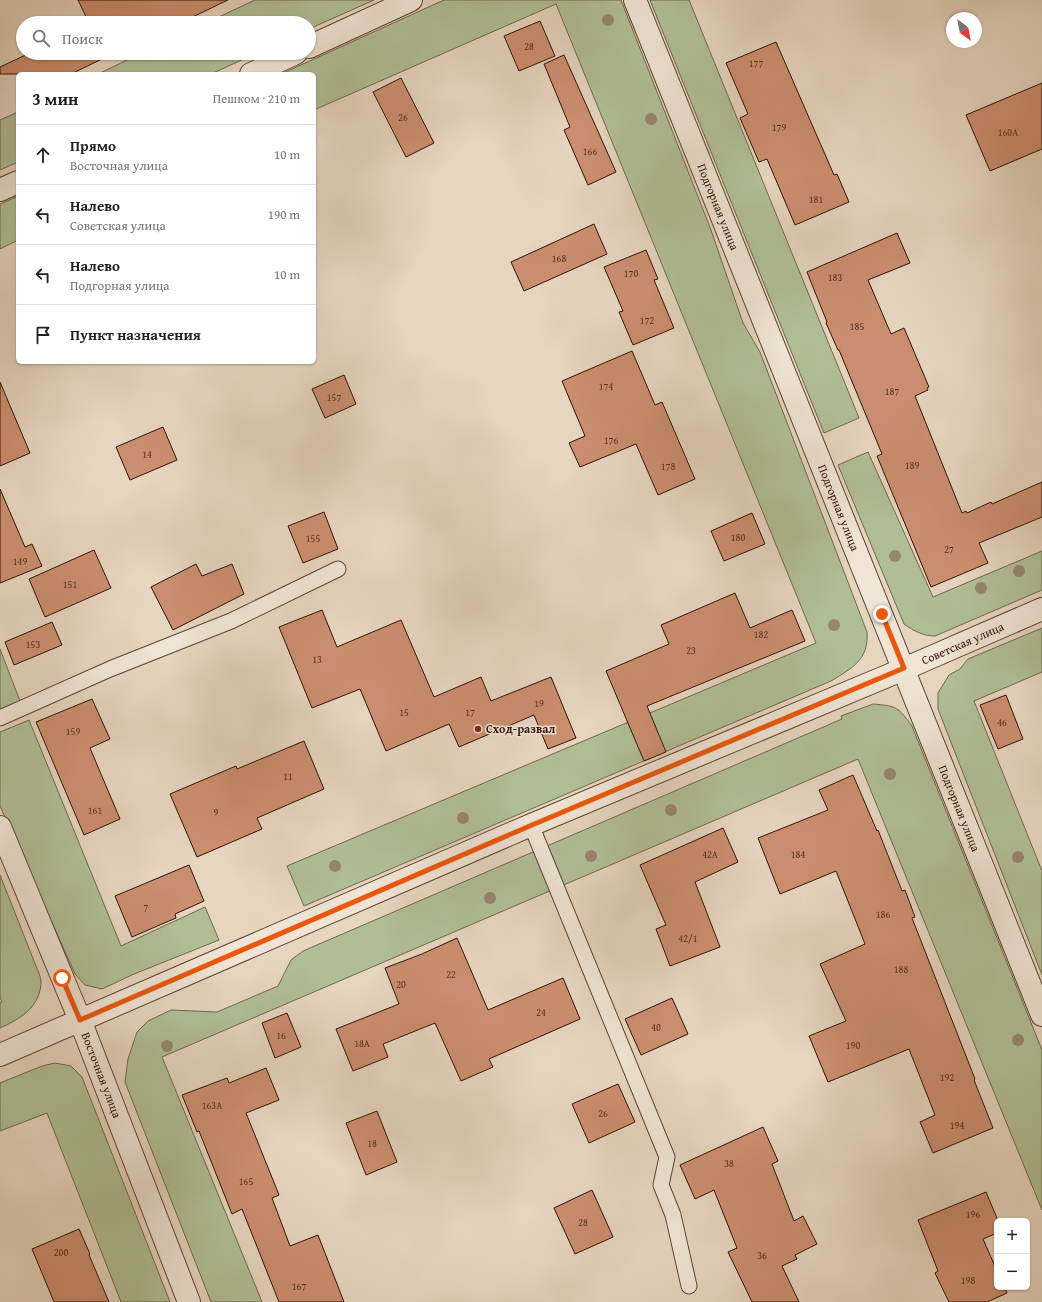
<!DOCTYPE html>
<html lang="ru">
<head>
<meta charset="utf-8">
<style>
  :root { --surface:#fff; --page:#f2f2f2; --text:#202124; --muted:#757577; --line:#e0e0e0 }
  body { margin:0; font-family:"Gentium Book Plus",serif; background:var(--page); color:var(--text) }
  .controls { position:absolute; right:12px; bottom:12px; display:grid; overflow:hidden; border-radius:6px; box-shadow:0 1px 3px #0004 }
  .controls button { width:36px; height:36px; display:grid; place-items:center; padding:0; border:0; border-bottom:1px solid var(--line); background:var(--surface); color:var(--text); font:20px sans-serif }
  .compass { position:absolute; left:946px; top:12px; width:36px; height:36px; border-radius:50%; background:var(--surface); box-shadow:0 1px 3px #0004; rotate:148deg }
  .stop { position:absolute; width:12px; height:12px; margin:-9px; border:3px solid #ea580c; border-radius:50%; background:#fff }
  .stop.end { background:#ea580c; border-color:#fff; box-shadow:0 1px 4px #0008 }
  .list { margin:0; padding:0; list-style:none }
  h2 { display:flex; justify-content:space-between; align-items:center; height:52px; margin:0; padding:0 16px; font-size:17px }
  h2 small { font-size:13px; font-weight:400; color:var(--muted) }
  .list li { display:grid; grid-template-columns:26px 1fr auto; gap:12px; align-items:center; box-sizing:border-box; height:60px; padding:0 16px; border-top:1px solid var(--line) }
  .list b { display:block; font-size:15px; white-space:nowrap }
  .list p { margin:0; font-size:13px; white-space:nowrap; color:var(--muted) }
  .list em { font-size:13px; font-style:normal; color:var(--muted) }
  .icon { flex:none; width:22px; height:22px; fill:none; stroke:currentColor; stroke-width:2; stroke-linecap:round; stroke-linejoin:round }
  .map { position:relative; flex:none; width:1042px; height:1302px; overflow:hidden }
  .search { position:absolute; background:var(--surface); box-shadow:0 1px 3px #0004; left:16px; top:16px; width:300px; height:44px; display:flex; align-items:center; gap:10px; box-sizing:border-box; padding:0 14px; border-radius:22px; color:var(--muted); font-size:15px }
  .panel { position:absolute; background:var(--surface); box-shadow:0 1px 3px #0004; left:16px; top:72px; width:300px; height:292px; border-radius:6px }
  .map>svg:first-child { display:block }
  .green { fill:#b0be96; stroke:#70684b }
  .building { fill:#cb8e70; stroke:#301300 }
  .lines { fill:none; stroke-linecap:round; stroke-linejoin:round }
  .service-casing { stroke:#5e4430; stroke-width:17 }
  .minor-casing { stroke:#5e4430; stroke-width:24 }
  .tertiary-casing { stroke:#5e4430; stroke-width:24 }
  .service { stroke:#efe4d5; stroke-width:15 }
  .minor { stroke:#efe4d5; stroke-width:22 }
  .tertiary { stroke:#efe4d5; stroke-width:22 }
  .tree { fill:#97866f }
  .route { stroke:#ea580c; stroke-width:5 }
  .poi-dot { fill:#8f2418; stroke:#efe4d5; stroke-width:1.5 }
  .labels { text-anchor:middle; stroke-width:3; stroke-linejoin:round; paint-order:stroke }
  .number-label { font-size:10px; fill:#57321c }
  .street-label { font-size:12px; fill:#301300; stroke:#efe4d5 }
  .poi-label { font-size:12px; font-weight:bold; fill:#301300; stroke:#efe4d5; text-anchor:start }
</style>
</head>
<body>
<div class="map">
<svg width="1042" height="1302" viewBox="0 0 1042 1302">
  <rect width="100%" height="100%" fill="#e6d5bf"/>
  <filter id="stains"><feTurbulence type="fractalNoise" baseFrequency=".005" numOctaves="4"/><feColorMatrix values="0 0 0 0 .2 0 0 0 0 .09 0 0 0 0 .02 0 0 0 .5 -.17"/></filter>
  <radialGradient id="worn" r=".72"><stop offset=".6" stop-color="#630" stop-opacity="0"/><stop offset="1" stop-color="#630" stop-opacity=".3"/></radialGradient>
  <g class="green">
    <polygon points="255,0 374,0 309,29 309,23 206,23"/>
    <path d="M444,0H621L711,230L743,323L760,352L867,632C869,660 852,668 831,681L304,906L287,866L816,643L556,4L314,110V74H281Z"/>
    <polygon points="650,0 689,0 859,418 824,433"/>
    <polygon points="142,53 257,53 211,74 98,74"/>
    <polygon points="18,112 18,162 0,170 0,120"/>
    <polygon points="18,196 18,240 0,249 0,204"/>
    <path d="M868,452L933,597L1042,551V590L935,636C923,636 914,631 904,624L838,465Z"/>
    <polygon points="1042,628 1042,672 974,701 1042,871 1042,975 938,709 938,693 949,675 960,669 968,659"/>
    <polygon points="0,649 20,701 0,709"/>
    <path d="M873,704C897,706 898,707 912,726L1042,1050V1210L858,759L162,1057L262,1302H211L125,1082L128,1059L137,1032L148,1021L171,1010L217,1012L278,986L291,960L303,951L842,719L841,716Z"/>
    <polygon points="29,720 121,946 205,907 219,940 134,974 102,989 85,985 75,974 0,806 0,732"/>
    <path d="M0,875L36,966C38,971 41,977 41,981C41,1007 20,1019 0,1028V1003L2,1002L0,997Z"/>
    <polygon points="55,1063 71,1066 82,1077 170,1302 121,1302 47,1113 0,1131 0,1083 42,1066"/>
  </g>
  <g class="building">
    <polygon points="78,0 228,0 180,23 89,23"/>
    <polygon points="540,21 555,56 519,71 504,36"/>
    <polygon points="776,42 834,175 837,174 849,202 795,225 767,159 759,162 740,118 748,114 726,63"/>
    <polygon points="30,53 117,53 107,58 106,57 71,74 0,74 0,67"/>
    <polygon points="564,55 616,172 588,185 564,130 570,127 544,64"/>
    <polygon points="401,78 434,143 406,157 373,92"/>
    <polygon points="1042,83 1042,149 990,171 966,115"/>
    <polygon points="594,224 607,254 524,291 511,262"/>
    <polygon points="897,233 910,263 868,280 891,334 904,328 929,387 927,388 928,390 915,396 962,513 966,511 967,513 991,502 992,504 1042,482 1042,517 979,543 988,563 931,587 877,456 882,454 839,350 838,350 826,323 827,322 807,272"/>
    <polygon points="646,250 658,279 654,280 674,328 633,345 619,312 623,311 604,267"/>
    <polygon points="632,351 655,405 662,402 695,479 658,495 636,444 580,467 569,443 585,436 562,381"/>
    <polygon points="344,375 356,404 325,418 312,389"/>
    <polygon points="0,382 30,453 0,466"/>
    <polygon points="163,427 177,460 130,480 116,447"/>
    <polygon points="0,489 25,547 32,544 42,566 0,583"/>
    <polygon points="324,512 338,549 303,563 288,526"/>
    <polygon points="752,513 765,544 724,561 711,531"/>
    <polygon points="94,550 111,588 45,617 29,579"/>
    <polygon points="196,564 202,576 232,564 244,594 173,630 151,587"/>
    <polygon points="735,593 750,628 792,610 805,641 647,706 666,752 644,761 606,671 669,644 661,625"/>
    <polygon points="322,610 337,647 401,620 434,697 481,677 491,701 551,677 576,738 548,749 534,715 459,747 449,724 386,751 360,689 312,708 279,627"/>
    <polygon points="52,622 62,645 14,665 5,642"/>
    <polygon points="1006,695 1023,739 998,749 980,705"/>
    <polygon points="92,699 110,739 90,748 120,819 84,835 36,722"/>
    <polygon points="304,741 324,789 257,818 262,829 197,857 170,794 236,766 237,769"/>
    <polygon points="853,775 877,831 878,830 902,891 905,890 915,917 912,918 975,1079 974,1080 993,1128 933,1153 920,1122 935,1115 909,1049 828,1082 809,1036 846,1021 820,964 865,944 836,871 780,894 758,838 828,810 819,790"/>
    <polygon points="723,828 738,862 695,882 720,947 670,966 656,929 666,925 640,865"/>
    <polygon points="189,865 204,901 175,914 176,918 132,937 115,896"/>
    <polygon points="457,938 488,1010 563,978 580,1019 489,1059 493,1067 461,1081 435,1023 383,1044 388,1057 353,1071 336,1029 399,1004 385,968 422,954"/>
    <polygon points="672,998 688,1034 641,1055 625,1019"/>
    <polygon points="287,1013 301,1047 275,1058 262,1023"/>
    <polygon points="266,1068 279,1100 246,1113 279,1195 272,1198 290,1246 318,1235 344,1302 279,1302 242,1209 232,1214 199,1131 197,1132 182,1095 227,1078 229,1083"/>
    <polygon points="618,1084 635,1122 589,1143 572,1104"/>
    <polygon points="377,1111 397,1162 366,1175 346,1123"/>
    <polygon points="763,1127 778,1161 772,1164 794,1221 803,1216 817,1244 795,1255 797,1259 782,1266 799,1302 752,1302 728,1252 737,1248 714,1190 695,1199 680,1165"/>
    <polygon points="592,1190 613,1237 575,1254 554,1208"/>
    <polygon points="986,1192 997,1218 997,1233 983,1239 997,1271 997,1287 1004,1287 1007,1293 987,1302 949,1302 935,1273 938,1271 918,1220"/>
    <polygon points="79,1229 90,1254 89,1255 109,1302 54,1302 32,1249"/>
  </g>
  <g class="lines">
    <defs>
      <g id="service">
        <polyline points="0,718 110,669 231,621 338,569"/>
        <polyline points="531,825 667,1157 661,1185 673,1215 689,1286"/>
      </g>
      <g id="minor">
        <path id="s1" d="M635,0L1042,1015"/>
        <polyline points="309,47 411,0"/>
        <polyline points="251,74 296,53"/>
        <polyline points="0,190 18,182"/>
        <path id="s2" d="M0,827L80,1020L189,1302"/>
      </g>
      <g id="tertiary">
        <path id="s3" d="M0,1055L531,825L904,669L1042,609"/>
      </g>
    </defs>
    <use href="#service" class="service-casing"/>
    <use href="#minor" class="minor-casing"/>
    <use href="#tertiary" class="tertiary-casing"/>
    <use href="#service" class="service"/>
    <use href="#minor" class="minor"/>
    <use href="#tertiary" class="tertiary"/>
  </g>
  <g class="tree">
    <circle cx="608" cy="20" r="6"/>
    <circle cx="651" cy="119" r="6"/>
    <circle cx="895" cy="556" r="6"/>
    <circle cx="1019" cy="571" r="6"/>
    <circle cx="981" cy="588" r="6"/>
    <circle cx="834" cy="625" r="6"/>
    <circle cx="890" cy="774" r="6"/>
    <circle cx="671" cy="810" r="6"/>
    <circle cx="463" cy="818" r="6"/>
    <circle cx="591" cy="856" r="6"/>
    <circle cx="1018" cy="857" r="6"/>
    <circle cx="335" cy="866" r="6"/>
    <circle cx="490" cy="898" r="6"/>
    <circle cx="1018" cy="1040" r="6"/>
    <circle cx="167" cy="1046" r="6"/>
  </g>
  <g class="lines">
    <polyline class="route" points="62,978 80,1020 532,825 904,668 882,614"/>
  </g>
  <circle class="poi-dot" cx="478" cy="729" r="4"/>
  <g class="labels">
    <g class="number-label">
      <text x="529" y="50">28</text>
      <text x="756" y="67">177</text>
      <text x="403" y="121">26</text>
      <text x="779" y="131">179</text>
      <text x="1008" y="136">160А</text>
      <text x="590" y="155">166</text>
      <text x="816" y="203">181</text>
      <text x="559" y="262">168</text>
      <text x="631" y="277">170</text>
      <text x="835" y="281">183</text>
      <text x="647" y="324">172</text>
      <text x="857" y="330">185</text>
      <text x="606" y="390">174</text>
      <text x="892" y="395">187</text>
      <text x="334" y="401">157</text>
      <text x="611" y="444">176</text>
      <text x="147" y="458">14</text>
      <text x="912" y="469">189</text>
      <text x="668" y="470">178</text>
      <text x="738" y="541">180</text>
      <text x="313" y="542">155</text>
      <text x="949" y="553">27</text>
      <text x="20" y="565">149</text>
      <text x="70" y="588">151</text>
      <text x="761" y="638">182</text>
      <text x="33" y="648">153</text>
      <text x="691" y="654">23</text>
      <text x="317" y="663">13</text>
      <text x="539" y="707">19</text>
      <text x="404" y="716">15</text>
      <text x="470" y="716">17</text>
      <text x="1002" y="726">46</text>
      <text x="73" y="735">159</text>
      <text x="288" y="780">11</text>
      <text x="95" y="814">161</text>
      <text x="216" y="816">9</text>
      <text x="710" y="858">42А</text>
      <text x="798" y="858">184</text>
      <text x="146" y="911">7</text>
      <text x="883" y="918">186</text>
      <text x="688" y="942">42/1</text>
      <text x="901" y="973">188</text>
      <text x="451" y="978">22</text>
      <text x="401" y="988">20</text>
      <text x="541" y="1016">24</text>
      <text x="656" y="1031">40</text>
      <text x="281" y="1039">16</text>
      <text x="362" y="1047">18А</text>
      <text x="853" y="1049">190</text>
      <text x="947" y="1081">192</text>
      <text x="212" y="1109">163А</text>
      <text x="603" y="1117">26</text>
      <text x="957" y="1129">194</text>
      <text x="372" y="1147">18</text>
      <text x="729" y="1167">38</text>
      <text x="246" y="1185">165</text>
      <text x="973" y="1218">196</text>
      <text x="583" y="1226">28</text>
      <text x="61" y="1256">200</text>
      <text x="762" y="1259">36</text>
      <text x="968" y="1284">198</text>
      <text x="299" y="1290">167</text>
    </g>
    <g class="street-label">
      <text dy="4" stroke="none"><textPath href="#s1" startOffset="223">Подгорная улица</textPath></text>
      <text dy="4" stroke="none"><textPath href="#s1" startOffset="547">Подгорная улица</textPath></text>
      <text dy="4" stroke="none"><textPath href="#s3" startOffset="1047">Советская улица</textPath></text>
      <text dy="4" stroke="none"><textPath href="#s1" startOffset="871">Подгорная улица</textPath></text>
      <text dy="4" stroke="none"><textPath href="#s2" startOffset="268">Восточная улица</textPath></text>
    </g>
    <g class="poi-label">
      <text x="486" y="733">Сход-развал</text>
    </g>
  </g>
  <rect width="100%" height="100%" filter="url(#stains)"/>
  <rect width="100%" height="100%" fill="url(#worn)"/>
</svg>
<div class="controls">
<button>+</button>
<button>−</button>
</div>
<svg class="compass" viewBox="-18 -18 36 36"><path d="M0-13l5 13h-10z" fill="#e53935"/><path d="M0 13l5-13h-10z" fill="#757577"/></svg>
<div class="stop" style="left:62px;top:978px"></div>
<div class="stop end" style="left:882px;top:614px"></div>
<div class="search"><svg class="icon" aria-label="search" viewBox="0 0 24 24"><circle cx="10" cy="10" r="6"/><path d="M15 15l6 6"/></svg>Поиск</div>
<section class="panel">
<h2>3 мин<small>Пешком · 210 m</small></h2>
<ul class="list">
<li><svg class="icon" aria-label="ahead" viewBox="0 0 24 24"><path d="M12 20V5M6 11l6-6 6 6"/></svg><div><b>Прямо</b><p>Восточная улица</p></div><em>10 m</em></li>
<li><svg class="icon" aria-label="left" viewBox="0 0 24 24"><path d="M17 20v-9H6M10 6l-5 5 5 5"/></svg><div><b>Налево</b><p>Советская улица</p></div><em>190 m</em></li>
<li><svg class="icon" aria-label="left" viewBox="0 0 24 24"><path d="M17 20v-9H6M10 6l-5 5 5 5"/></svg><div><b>Налево</b><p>Подгорная улица</p></div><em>10 m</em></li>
<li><svg class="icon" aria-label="arrive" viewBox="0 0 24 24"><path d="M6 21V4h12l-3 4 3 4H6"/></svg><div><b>Пункт назначения</b></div></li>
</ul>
</section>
</div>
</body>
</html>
